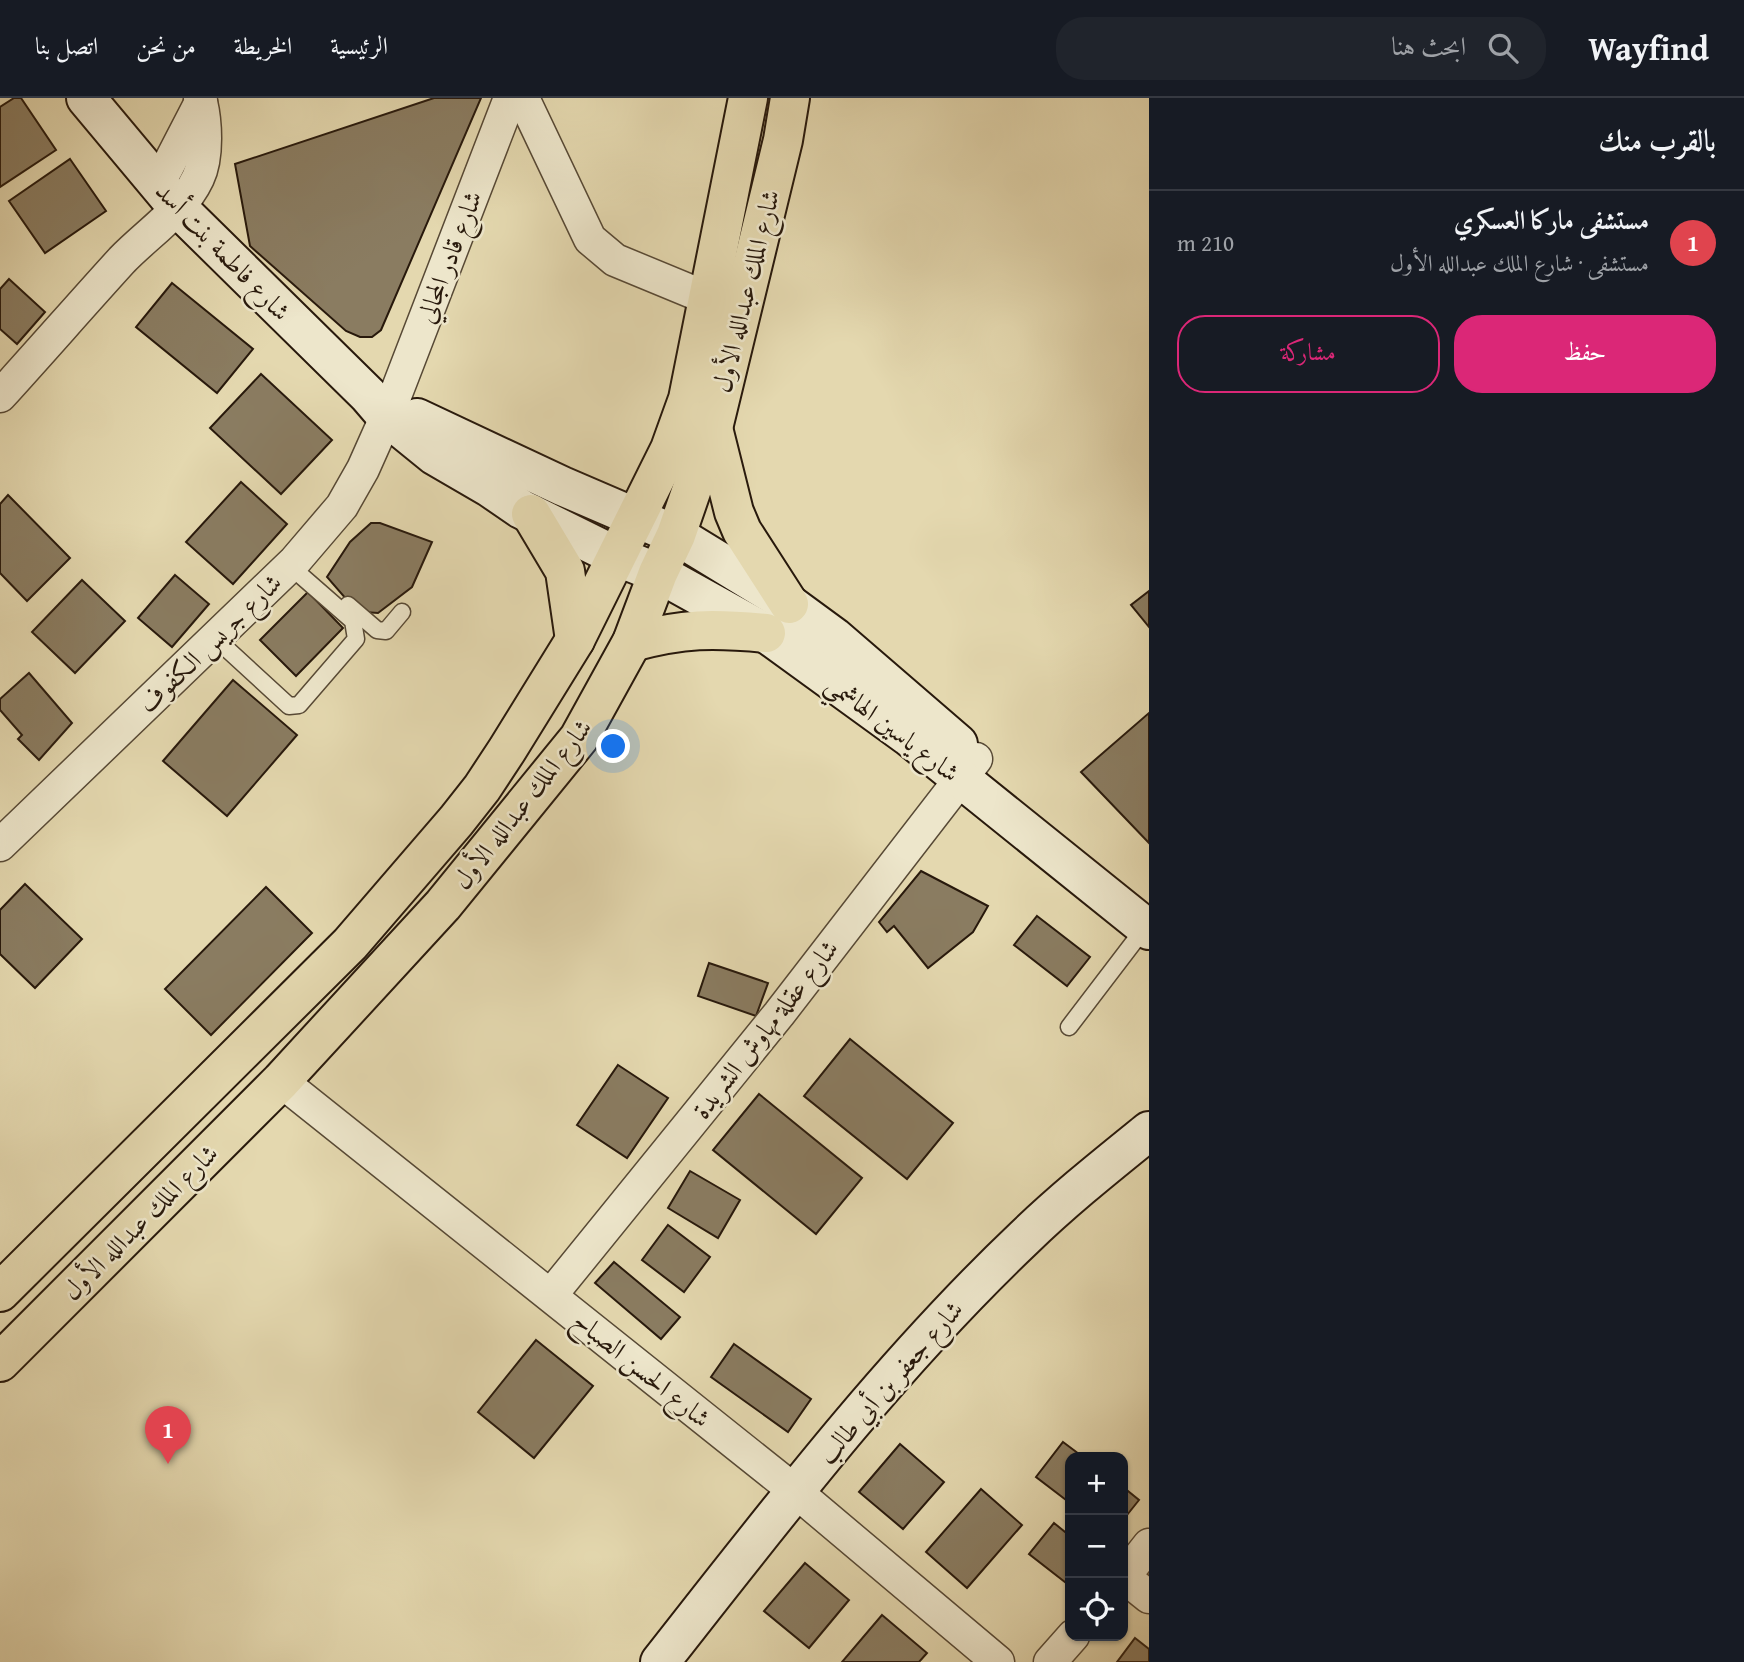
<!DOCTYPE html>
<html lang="ar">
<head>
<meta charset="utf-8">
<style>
  :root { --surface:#171b24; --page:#20242c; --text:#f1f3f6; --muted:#9ea1a6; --line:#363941; --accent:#db2777 }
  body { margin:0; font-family:"Gentium Book Plus",Amiri,serif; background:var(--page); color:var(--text); direction:rtl }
  .controls { position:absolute; right:21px; bottom:21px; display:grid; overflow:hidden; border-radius:14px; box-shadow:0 2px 5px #0004 }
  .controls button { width:63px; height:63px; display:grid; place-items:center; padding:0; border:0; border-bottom:2px solid var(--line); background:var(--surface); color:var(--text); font:35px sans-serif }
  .you { position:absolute; left:614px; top:649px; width:24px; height:24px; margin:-18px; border:5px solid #fff; border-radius:50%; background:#1a73e8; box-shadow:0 0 0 10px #1a73e833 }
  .badge { display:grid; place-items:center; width:46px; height:46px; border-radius:50%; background:var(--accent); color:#fff; font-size:23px; font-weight:700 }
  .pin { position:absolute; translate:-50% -58px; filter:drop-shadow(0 2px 4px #0008) }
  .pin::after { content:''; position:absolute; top:37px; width:24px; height:21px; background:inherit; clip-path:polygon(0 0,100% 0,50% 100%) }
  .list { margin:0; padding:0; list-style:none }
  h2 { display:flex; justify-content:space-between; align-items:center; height:91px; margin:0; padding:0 28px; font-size:30px }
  h2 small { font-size:23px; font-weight:400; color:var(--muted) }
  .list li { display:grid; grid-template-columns:46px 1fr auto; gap:21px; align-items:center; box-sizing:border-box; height:105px; padding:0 28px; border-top:2px solid var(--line) }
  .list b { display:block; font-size:26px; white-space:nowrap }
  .list p { margin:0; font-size:23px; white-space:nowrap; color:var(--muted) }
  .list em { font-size:23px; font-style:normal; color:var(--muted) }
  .actions { display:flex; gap:14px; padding:21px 28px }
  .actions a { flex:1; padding:16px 0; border:2px solid var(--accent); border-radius:28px; text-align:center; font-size:24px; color:var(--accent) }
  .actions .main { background:var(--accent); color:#fff }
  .icon { flex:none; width:38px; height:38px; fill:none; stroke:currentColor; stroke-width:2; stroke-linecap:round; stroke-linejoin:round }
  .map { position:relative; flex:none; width:1149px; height:1564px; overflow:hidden; direction:ltr }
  header { display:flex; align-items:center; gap:42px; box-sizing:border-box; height:98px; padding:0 35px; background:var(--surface); border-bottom:2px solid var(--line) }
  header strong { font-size:33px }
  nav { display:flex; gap:38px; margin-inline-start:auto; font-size:24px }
  .search { width:490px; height:63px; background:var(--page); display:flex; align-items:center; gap:18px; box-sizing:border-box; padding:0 24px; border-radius:28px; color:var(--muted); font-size:26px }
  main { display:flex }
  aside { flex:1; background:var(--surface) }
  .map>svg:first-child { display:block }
  .building { fill:#8a7c61; stroke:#28190c; stroke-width:2 }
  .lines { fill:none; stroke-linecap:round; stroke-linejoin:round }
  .lane-casing { stroke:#574935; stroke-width:19 }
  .street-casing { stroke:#574935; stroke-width:35 }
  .secondary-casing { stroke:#28190c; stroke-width:42 }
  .primary-casing { stroke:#28190c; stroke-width:42 }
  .lane { stroke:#ede6cb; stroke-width:16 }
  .street { stroke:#ede6cb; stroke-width:32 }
  .secondary { stroke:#ede6cb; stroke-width:38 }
  .primary { stroke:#e4d8af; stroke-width:38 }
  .labels { text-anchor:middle; stroke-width:5; stroke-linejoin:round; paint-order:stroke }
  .street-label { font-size:26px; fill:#28190c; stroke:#ede6cb }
</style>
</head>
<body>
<header>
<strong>Wayfind</strong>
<div class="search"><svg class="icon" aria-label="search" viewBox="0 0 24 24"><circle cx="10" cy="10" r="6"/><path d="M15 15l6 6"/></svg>ابحث هنا</div>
<nav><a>الرئيسية</a><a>الخريطة</a><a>من نحن</a><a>اتصل بنا</a></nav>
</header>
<main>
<aside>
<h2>بالقرب منك<small></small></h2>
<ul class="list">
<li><span class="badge" style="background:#e0444e">1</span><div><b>مستشفى ماركا العسكري</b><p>مستشفى · شارع الملك عبدالله الأول</p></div><em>210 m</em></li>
</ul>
<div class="actions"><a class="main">حفظ</a><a>مشاركة</a></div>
</aside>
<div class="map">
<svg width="1149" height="1564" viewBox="0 0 1149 1564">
  <rect width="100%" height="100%" fill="#e4d8af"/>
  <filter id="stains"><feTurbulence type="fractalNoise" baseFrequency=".00286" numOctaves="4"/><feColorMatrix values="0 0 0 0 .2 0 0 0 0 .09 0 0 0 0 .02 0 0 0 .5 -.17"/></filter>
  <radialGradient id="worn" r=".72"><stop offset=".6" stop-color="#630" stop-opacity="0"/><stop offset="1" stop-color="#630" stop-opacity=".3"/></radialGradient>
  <g class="building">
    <polygon points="14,0 21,0 56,52 0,89 0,9"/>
    <polygon points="434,0 481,0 381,232 372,239 360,239 346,233 250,148 235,66"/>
    <polygon points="70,61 106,113 45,155 9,103"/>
    <polygon points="9,181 45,214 17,246 0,231 0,191"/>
    <polygon points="172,185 253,251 217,295 136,229"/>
    <polygon points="261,276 332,342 281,396 210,330"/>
    <polygon points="241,384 287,426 233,486 186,444"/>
    <polygon points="8,397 70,460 27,503 0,475 0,406"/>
    <polygon points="371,425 380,425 432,444 412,489 378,515 364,514 353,509 327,479 350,444"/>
    <polygon points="175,477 209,506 172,549 138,520"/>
    <polygon points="82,482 125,523 75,575 32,534"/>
    <polygon points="1149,493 1149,529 1131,507"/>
    <polygon points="308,494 343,530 296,578 260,542"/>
    <polygon points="29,575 72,625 39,662 18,641 22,637 0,612 0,601"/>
    <polygon points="233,582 297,637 227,718 163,663"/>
    <polygon points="1149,615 1149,745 1081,674"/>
    <polygon points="921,773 988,808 973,834 928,870 894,828 887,834 879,824"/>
    <polygon points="25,786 82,841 35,890 0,856 0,812"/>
    <polygon points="266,789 312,835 211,937 165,891"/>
    <polygon points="1037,818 1090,859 1067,888 1014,847"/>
    <polygon points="709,865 768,885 756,918 698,898"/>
    <polygon points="850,941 953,1025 907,1081 804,998"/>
    <polygon points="618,967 668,1000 627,1060 577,1027"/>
    <polygon points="759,996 862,1080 816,1136 713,1052"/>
    <polygon points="690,1073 740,1102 718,1140 668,1110"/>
    <polygon points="668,1127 710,1159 684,1194 642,1162"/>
    <polygon points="614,1164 680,1219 661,1241 595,1185"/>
    <polygon points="536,1242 593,1288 534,1360 478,1314"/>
    <polygon points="734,1246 811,1301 788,1334 711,1279"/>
    <polygon points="1063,1344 1083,1359 1070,1359 1070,1405 1036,1379"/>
    <polygon points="900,1346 944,1384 903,1431 859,1394"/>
    <polygon points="1123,1389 1139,1402 1123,1422"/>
    <polygon points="981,1391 1022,1427 967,1490 926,1454"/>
    <polygon points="1054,1425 1070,1438 1070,1488 1029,1456"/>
    <polygon points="805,1465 849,1502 809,1550 764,1513"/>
    <polygon points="882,1517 927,1555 919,1564 842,1564"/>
    <polygon points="1135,1540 1149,1551 1149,1564 1117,1564"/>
  </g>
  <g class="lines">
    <defs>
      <g id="lane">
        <polyline points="348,507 377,532 386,533 402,514"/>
        <polyline points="215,540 289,608 299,607 356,541 353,523 290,468"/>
        <polyline points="1069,929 1146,828"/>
      </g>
      <g id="street">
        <polyline points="523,0 590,141 615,162 707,200"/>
        <polyline points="158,87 201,4"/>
        <path d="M0,298C41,253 81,207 122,162C148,135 182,114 198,80C208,59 206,22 200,0"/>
        <polyline points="0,747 295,463 342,408 363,371 392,306 510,0"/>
        <polyline points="281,983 795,1393 998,1564"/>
        <polyline points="551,1197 779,916 976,661"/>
        <polyline points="1124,1479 1149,1499"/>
        <polyline points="1123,1480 1149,1447"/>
        <polyline points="1050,1564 1073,1538"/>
      </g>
      <g id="secondary">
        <polyline points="86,0 178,110 368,297 386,318 434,357 489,389 521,411 618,459 658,475 766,535 908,638 1149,832"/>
        <polyline points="417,320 562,388 676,437 789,506 834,539 958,646"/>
        <path d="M660,1564C774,1419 890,1267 1024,1140C1063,1102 1107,1067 1149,1033"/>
      </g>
      <g id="primary">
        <polyline points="713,330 734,414 742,433 789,506"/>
        <polyline points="531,416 565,473 575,542"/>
        <path d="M632,544C684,530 713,530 766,535"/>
        <polyline points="0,1194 350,846 456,723 482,690 507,652 575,542 670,351 688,301 748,0"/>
        <polyline points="0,1264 281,983 443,807 579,640 632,544 658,475 676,437 713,330 783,42 790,0"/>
      </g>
    </defs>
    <use href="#lane" class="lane-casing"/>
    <use href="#street" class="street-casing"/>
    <use href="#secondary" class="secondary-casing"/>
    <use href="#primary" class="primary-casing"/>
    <use href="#lane" class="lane"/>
    <use href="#street" class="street"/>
    <use href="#secondary" class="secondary"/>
    <use href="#primary" class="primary"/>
  </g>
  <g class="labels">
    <g class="street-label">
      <text transform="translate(223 153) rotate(46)" y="9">شارع فاطمة بنت أسد</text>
      <text transform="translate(449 159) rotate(-69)" y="9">شارع قادر المجالي</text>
      <text transform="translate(746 193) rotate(-76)" y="9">شارع الملك عبدالله الأول</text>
      <text transform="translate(210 545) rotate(-44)" y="9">شارع جريس الكفوف</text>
      <text transform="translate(893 630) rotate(37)" y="9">شارع ياسين الهاشمي</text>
      <text transform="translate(522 706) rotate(-52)" y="9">شارع الملك عبدالله الأول</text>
      <text transform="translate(765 931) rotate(-52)" y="9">شارع عقلة مهاوش الشريدة</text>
      <text transform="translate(140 1124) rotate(-45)" y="9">شارع الملك عبدالله الأول</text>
      <text transform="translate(642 1271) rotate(39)" y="9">شارع الحسن الصباح</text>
      <text transform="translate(890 1284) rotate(-49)" y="9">شارع جعفر بن أبي طالب</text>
    </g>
  </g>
  <rect width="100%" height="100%" filter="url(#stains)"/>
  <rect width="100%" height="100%" fill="url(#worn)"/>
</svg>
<div class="controls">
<button>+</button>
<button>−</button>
<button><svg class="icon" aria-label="locate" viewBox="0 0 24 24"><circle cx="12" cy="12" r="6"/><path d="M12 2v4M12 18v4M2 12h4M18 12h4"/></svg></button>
</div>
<div class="you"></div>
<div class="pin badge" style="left:168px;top:1366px;background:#e0444e">1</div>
</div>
</main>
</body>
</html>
